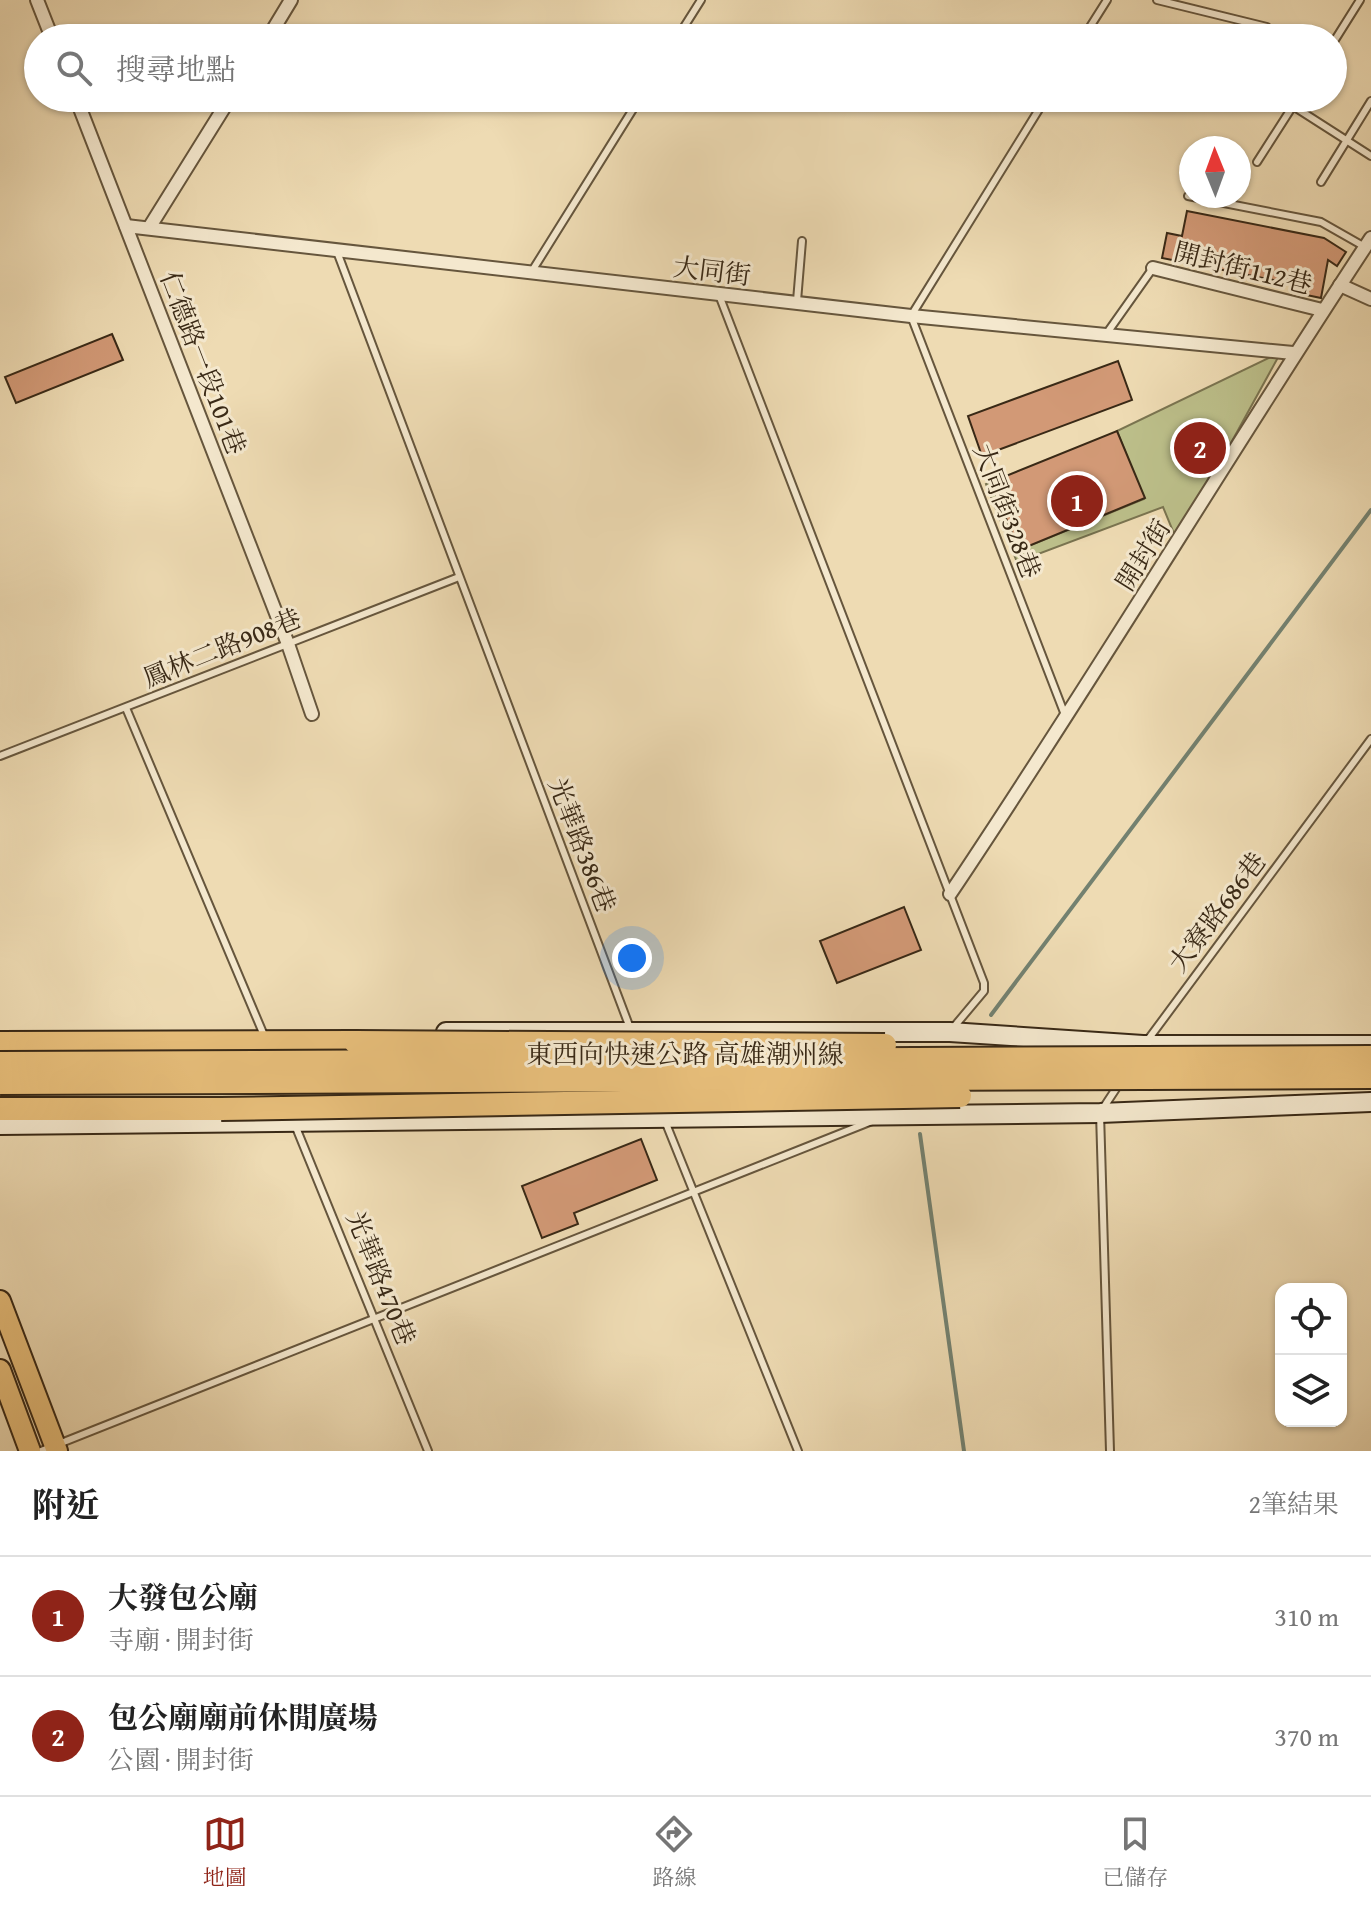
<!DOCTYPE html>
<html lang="zh-TW">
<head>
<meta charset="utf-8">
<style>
  :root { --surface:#fff; --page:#f6f6f6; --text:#222; --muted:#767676; --line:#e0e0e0; --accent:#8f2418 }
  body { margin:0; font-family:"Gentium Book Plus","Noto Serif TC",serif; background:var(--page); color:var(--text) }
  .controls { position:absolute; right:24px; bottom:24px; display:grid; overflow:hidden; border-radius:16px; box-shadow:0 2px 6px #0004 }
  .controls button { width:72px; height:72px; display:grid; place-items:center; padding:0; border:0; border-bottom:2px solid var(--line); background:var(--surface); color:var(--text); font:40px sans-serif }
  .compass { position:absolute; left:1179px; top:136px; width:72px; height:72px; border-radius:50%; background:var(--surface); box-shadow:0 2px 6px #0004; rotate:359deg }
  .you { position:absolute; left:632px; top:958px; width:28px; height:28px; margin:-20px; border:6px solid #fff; border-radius:50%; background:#1a73e8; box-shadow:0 0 0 12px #1a73e833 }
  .badge { display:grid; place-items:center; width:52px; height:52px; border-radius:50%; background:var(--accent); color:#fff; font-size:26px; font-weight:700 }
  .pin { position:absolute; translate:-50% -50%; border:4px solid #fff; box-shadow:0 2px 8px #0006 }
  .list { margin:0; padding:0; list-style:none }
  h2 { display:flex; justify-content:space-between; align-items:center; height:104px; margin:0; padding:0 32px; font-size:34px }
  h2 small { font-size:26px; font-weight:400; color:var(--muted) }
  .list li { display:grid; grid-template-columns:52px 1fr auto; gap:24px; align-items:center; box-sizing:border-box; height:120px; padding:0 32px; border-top:2px solid var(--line) }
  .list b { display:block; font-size:30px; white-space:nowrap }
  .list p { margin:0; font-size:26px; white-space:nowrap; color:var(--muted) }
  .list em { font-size:26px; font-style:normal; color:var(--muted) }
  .icon { flex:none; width:44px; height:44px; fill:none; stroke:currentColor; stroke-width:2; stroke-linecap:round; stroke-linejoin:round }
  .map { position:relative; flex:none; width:1371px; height:1451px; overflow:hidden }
  .search { position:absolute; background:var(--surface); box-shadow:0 2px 6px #0004; left:24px; right:24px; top:24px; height:88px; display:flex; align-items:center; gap:20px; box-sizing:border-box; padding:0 28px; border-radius:44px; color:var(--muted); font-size:30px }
  .sheet { height:344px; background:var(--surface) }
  nav { display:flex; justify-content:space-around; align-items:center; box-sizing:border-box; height:112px; border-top:2px solid var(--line); background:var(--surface); font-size:22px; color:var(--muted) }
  nav a { display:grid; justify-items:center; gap:4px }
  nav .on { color:var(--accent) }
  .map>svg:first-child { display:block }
  .green { fill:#bcbf8a; stroke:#7a7450; stroke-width:2 }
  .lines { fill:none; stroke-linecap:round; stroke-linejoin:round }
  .stream { stroke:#738170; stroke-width:4 }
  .building { fill:#d29976; stroke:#392916; stroke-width:2 }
  .lane-casing { stroke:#66563d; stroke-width:10 }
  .street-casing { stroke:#66563d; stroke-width:16 }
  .secondary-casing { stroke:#392916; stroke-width:22 }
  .primary-casing { stroke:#392916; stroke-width:24 }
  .highway-casing { stroke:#392916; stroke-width:26 }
  .lane { stroke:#f4e8ce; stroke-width:6 }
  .street { stroke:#f4e8ce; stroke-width:12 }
  .secondary { stroke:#f4e8ce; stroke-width:18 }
  .primary { stroke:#e7be7a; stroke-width:20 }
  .highway { stroke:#e7be7a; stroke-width:22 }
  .highway-bridge-casing { stroke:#392916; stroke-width:26; stroke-linecap:butt }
  .highway-bridge { stroke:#e7be7a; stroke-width:22 }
  .labels { text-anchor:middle; stroke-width:6; stroke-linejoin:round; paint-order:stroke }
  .street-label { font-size:26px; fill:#392916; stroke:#f4e8ce }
</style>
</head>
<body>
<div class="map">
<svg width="1371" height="1451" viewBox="0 0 1371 1451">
  <rect width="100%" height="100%" fill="#eedbb3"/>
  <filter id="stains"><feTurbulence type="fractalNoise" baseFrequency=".0025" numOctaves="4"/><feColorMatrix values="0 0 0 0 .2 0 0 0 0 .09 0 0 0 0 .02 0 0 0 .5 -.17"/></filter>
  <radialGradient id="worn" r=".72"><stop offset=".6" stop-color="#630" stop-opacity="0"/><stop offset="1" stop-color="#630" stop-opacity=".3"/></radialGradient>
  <polygon class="green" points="1281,352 1177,541 1163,507 1017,562 986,484 991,482 1019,550 1144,499 1117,431"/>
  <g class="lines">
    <g class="stream">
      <polyline points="991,1015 1371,510"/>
      <polyline points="920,1134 964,1451"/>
    </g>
  </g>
  <g class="building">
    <polygon points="1187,211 1324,238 1346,252 1337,266 1328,260 1321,298 1292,292 1294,284 1162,258 1167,233 1182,236"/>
    <polygon points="112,334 123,360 16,403 5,377"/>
    <polygon points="1118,361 1132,400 982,456 968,416"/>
    <polygon points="1117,431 1145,498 1019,550 991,482"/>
    <polygon points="904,907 921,950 837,983 820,941"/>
    <polygon points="641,1139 657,1180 574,1213 578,1224 542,1238 522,1186"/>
  </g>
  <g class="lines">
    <defs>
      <g id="lane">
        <polyline points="1157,0 1267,27"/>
        <polyline points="677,38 701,0"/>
        <polyline points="1083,38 1107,0"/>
        <polyline points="1333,43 1360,0"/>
        <polyline points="1046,98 911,316 1065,715"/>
        <polyline points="1293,106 1371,156"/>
        <polyline points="1257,162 1298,98"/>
        <polyline points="1321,182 1371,101"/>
        <polyline points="1188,196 1321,222 1365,247"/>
        <polyline points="336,249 630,1028"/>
        <polyline points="532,271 640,98"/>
        <polyline points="719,295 984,983 984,991 953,1028"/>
        <polyline points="797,301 802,241"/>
        <polyline points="1107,333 1153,268"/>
        <polyline points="126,708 263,1033"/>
        <polyline points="0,756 459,577"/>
        <polyline points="1147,1041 1371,739"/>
        <polyline points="665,1121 798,1451"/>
        <polyline points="295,1125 428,1451"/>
        <polyline points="41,1451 877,1119"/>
        <polyline points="1110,1451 1100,1113 1119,1084"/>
      </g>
      <g id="street">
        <polyline points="37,0 52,38"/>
        <polyline points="268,38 291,0"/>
        <polyline points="76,98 288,644 312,714"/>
        <polyline points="126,226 911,316 1293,353"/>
        <polyline points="149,228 230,98"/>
        <polyline points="1153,268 1322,310"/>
        <polyline points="1340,285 1371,299"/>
        <path d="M950,894C1095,678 1228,455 1371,238"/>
      </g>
      <g id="secondary">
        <polyline points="446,1032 950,1032 1143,1045 1371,1045"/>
        <polyline points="0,1125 1100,1113 1371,1102"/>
      </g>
      <g id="primary">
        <polyline points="0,1301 57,1451"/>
        <polyline points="0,1370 30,1451"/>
      </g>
      <g id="highway">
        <polyline points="0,1043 355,1042"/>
        <polyline points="0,1109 221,1109"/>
      </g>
    </defs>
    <use href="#lane" class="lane-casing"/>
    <use href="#street" class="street-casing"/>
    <use href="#secondary" class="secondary-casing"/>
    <use href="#primary" class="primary-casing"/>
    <use href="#highway" class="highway-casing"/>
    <use href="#lane" class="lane"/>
    <use href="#street" class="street"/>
    <use href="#secondary" class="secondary"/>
    <use href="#primary" class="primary"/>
    <use href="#highway" class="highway"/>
    <defs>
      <g id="highway-bridge">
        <polyline points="355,1042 885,1045"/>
        <polyline points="0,1063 1371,1057"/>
        <polyline points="0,1083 1371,1077"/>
        <polyline points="221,1109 960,1096"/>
      </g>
    </defs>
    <use href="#highway-bridge" class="highway-bridge-casing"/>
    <use href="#highway-bridge" class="highway-bridge"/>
  </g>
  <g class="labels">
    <g class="street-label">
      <text transform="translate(1243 268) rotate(14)" y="9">開封街112巷</text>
      <text transform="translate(712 271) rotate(7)" y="9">大同街</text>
      <text transform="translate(203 363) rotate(69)" y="9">仁德路一段101巷</text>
      <text transform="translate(1007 511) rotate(69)" y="9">大同街328巷</text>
      <text transform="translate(1143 555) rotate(-58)" y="9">開封街</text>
      <text transform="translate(222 648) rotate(-22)" y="9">鳳林二路908巷</text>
      <text transform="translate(582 845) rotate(69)" y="9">光華路386巷</text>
      <text transform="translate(1217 912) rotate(-53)" y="9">大寮路686巷</text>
      <text x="685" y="1063">東西向快速公路 高雄潮州線</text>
      <text transform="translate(381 1278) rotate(68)" y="9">光華路470巷</text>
    </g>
  </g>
  <rect width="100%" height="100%" filter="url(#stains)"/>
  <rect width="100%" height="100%" fill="url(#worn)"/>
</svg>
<div class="controls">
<button><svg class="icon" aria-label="locate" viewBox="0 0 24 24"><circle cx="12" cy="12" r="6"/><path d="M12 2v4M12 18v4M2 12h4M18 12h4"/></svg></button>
<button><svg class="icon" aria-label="layers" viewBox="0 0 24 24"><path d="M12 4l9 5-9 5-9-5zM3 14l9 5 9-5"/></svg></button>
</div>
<svg class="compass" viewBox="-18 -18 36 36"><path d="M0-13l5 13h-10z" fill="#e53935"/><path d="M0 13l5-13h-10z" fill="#767676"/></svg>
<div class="you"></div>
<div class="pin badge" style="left:1077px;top:501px">1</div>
<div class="pin badge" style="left:1200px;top:448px">2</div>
<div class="search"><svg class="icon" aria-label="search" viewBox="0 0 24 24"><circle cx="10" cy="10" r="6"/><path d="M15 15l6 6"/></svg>搜尋地點</div>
</div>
<section class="sheet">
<h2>附近<small>2筆結果</small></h2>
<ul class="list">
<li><span class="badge">1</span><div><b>大發包公廟</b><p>寺廟 · 開封街</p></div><em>310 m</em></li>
<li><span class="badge">2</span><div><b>包公廟廟前休閒廣場</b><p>公園 · 開封街</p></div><em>370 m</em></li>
</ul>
</section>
<nav>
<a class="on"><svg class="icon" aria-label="map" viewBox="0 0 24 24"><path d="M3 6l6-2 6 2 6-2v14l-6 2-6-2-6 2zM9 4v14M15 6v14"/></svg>地圖</a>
<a><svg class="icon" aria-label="directions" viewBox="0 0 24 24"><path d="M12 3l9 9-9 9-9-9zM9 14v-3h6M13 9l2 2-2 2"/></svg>路線</a>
<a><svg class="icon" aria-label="saved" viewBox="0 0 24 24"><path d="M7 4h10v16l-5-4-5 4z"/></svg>已儲存</a>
</nav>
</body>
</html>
